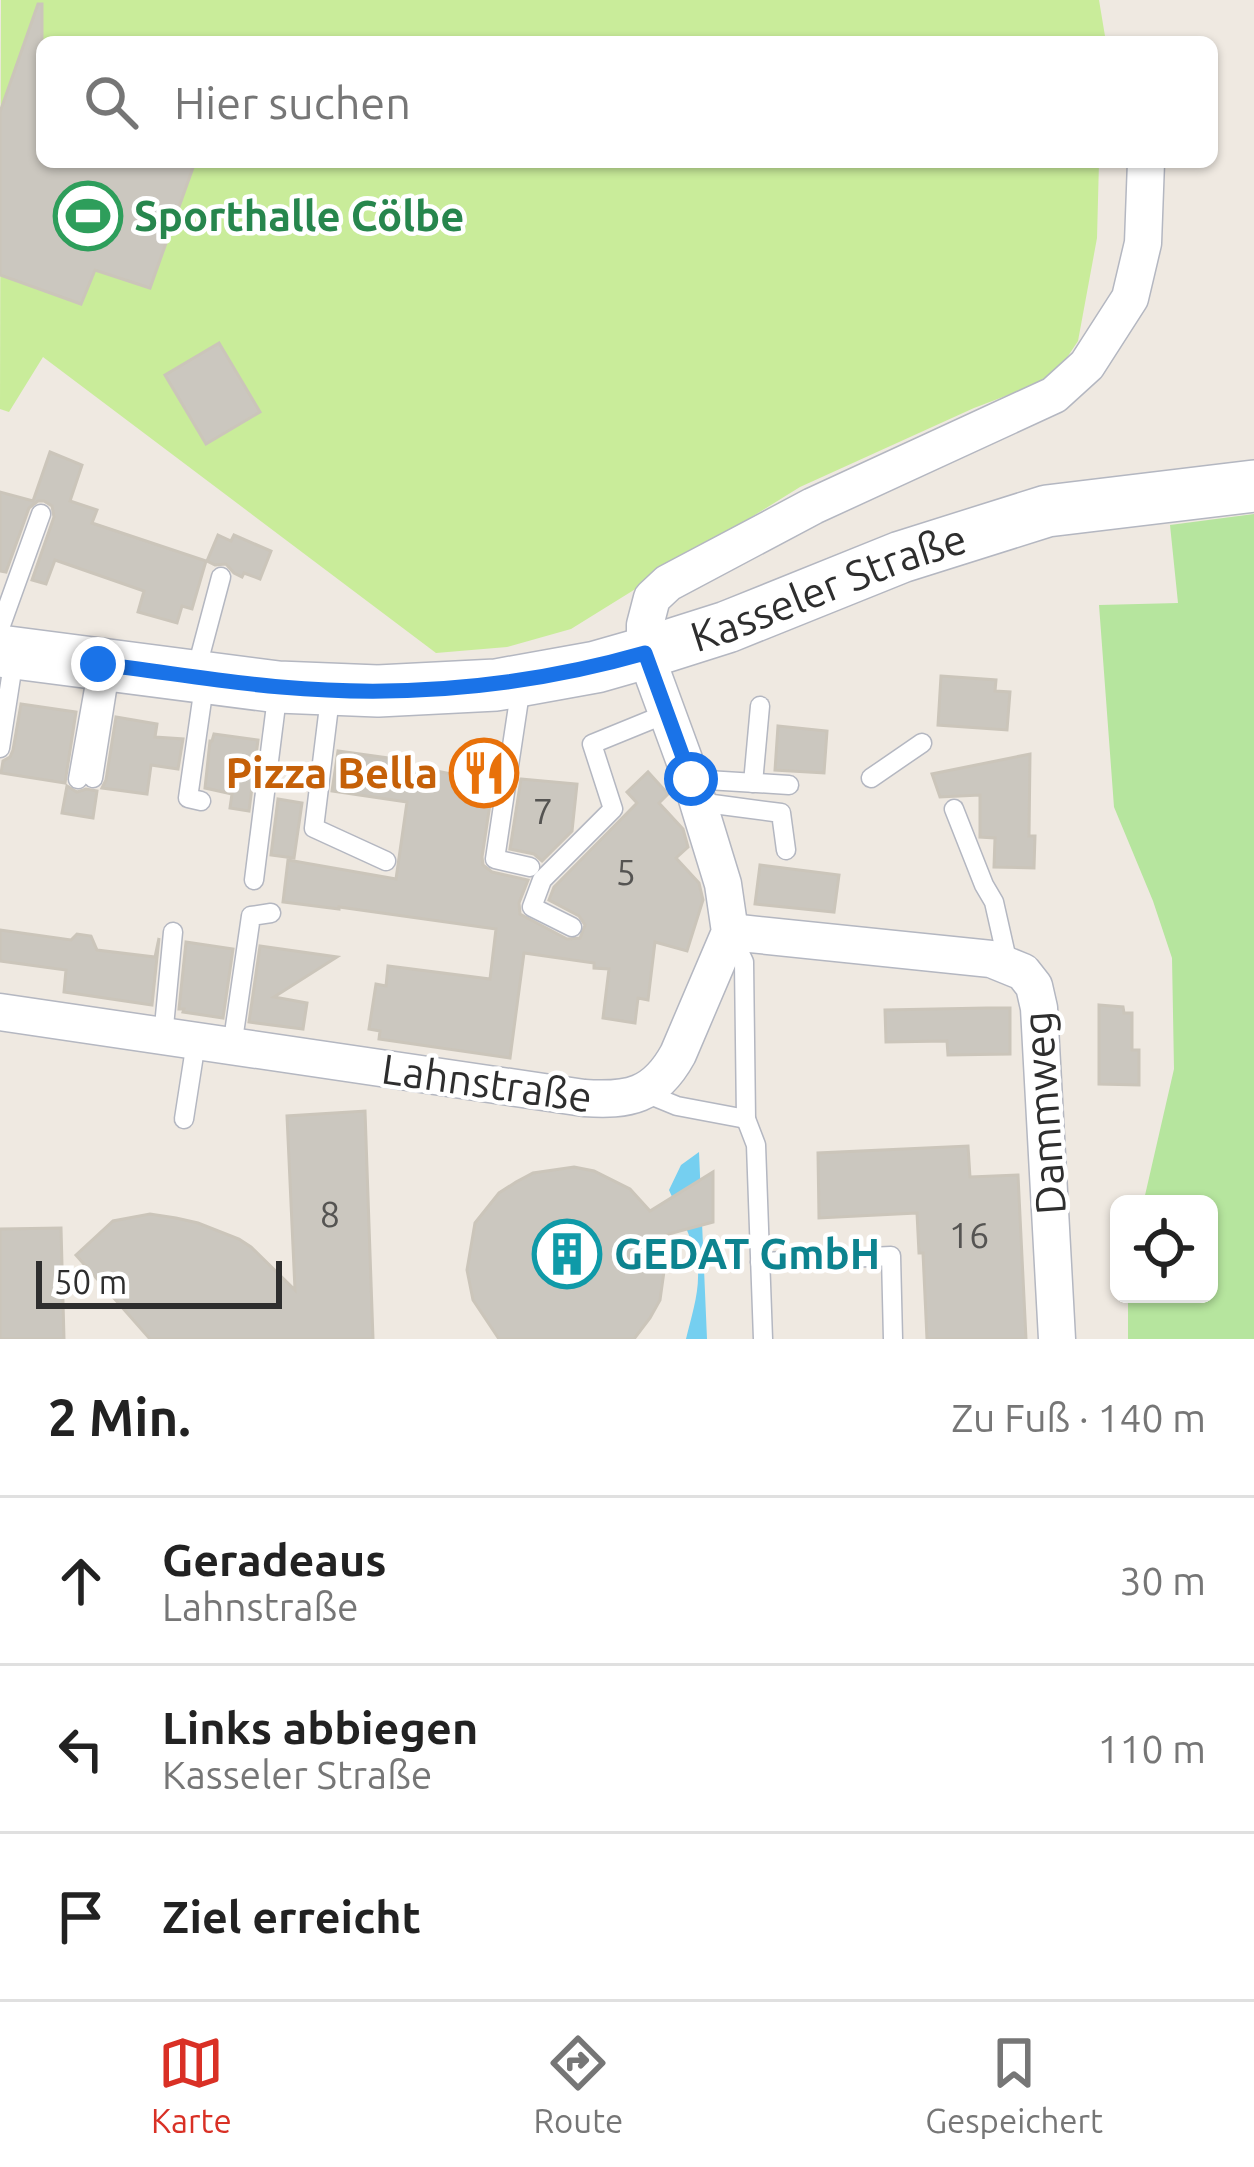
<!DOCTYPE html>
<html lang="de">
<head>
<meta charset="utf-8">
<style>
  :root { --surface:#fff; --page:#f2f2f2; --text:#222; --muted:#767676; --line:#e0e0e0; --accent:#d93025 }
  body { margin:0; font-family:Ubuntu,sans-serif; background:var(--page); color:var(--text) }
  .controls { position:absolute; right:36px; bottom:36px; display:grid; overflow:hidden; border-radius:18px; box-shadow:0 3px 9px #0004 }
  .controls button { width:108px; height:108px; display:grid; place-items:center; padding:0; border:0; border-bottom:3px solid var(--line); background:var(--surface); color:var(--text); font:60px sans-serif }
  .scale { position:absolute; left:36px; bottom:30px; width:246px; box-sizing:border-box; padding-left:12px; border:6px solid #2e2e2e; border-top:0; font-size:33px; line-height:42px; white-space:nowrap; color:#2e2e2e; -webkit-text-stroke:9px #fff; paint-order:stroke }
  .stop { position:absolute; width:36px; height:36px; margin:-27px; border:9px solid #1a73e8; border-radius:50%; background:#fff }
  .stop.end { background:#1a73e8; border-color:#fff; box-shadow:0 3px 12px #0008 }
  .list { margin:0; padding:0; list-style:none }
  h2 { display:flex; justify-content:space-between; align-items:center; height:156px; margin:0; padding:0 48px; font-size:51px }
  h2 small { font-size:39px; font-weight:400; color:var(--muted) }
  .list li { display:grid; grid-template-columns:78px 1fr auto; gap:36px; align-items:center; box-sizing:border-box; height:168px; padding:0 48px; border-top:3px solid var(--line) }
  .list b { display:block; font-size:45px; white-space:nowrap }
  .list p { margin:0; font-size:39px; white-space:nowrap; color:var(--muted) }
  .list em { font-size:39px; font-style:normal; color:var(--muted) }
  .icon { flex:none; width:66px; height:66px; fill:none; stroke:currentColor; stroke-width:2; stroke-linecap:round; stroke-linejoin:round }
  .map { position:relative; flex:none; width:1254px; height:1339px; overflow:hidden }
  .search { position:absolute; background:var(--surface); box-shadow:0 3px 9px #0004; left:36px; right:36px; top:36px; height:132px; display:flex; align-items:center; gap:30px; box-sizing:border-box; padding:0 42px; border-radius:18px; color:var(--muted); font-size:45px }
  .sheet { height:660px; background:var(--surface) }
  nav { display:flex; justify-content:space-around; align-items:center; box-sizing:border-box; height:168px; border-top:3px solid var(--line); background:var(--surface); font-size:33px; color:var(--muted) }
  nav a { display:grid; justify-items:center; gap:6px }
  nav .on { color:var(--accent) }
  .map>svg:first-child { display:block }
  .green { fill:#b6e59e }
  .pitch { fill:#c9ec9a }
  .water { fill:#75cff0 }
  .building { fill:#cbc7bf; stroke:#cbc5ba; stroke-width:3 }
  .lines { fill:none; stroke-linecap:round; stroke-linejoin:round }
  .lane-casing { stroke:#b4b7c1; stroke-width:21 }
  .street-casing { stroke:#b4b7c1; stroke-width:39 }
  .secondary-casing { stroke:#b4b7c1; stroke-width:54 }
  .lane { stroke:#fff; stroke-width:18 }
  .street { stroke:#fff; stroke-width:36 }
  .secondary { stroke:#fff; stroke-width:51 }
  .route { stroke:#1a73e8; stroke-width:15 }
  .labels { text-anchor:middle; stroke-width:9; stroke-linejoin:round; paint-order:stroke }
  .number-label { font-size:36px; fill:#555452 }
  .leisure-label { font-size:42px; font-weight:bold; fill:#27864d; stroke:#fff; text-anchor:start }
  .street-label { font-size:42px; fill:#2e2e2e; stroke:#fff }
  .food-label { font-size:42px; font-weight:bold; fill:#c56008; stroke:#fff; text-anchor:end }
  .culture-label { font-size:42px; font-weight:bold; fill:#0d838f; stroke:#fff; text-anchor:start }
</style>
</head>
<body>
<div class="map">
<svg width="1254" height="1339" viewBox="0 0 1254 1339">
  <rect width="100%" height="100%" fill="#efe9e1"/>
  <polygon class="green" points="1254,514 1254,1339 1128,1339 1128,1294 1209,1294 1209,1204 1143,1204 1174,1069 1172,958 1153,901 1114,807 1099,605 1178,603 1170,525"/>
  <polygon class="pitch" points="1,0 1099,0 1106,42 42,42 42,162 1099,162 1097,238 1078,341 1062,365 1040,383 974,408 800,487 571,629 507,647 436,653 43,357 9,412 0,409"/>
  <path class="water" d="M699,1152L707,1339H686C691,1318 699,1294 698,1272C696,1244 680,1215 669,1190L681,1165Z"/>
  <g class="building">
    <polygon points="38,4 42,4 42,162 195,162 150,288 95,270 81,304 0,275 0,112"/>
    <polygon points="219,343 260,412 206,444 165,375"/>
    <polygon points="50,452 82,465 70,501 97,510 92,523 206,561 192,609 182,606 177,623 138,612 144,591 55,560 46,584 32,580 54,517 52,506 44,501 38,501 29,508 6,572 0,571 0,492 33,501"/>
    <polygon points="218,535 231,541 234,535 271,551 260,579 244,573 242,577 234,573 226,564 215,565 207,561"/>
    <polygon points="941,676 996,680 995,691 1010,692 1007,730 938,725"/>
    <polygon points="21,704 76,712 65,783 1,773 3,761 10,757 13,750"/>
    <polygon points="116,717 157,724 155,737 183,739 178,769 151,765 147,794 102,788 106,780"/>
    <polygon points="778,726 827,731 824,773 775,770"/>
    <polygon points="214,734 258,740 249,811 230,808 232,794 205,788 210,741 212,741"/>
    <polygon points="472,747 498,751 482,857 483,865 492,872 528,880 519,903 520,914 567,939 580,938 585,925 579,916 549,900 554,887 637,803 627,792 648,772 668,794 659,803 683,829 688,847 676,858 699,883 703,900 687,951 655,942 648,1000 638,998 635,1023 603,1018 609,969 594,968 594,963 524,953 510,1058 379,1039 380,1031 369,1029 376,984 386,986 388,966 490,979 496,929 339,907 339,909 283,902 288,860 396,879 407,802 332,791 338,751 403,760 402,764 466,777"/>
    <polygon points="1030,754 1029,836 1035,836 1034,868 994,867 995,838 980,837 980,795 940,797 932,774"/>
    <polygon points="521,779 577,784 572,831 542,861 534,854 510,849"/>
    <polygon points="67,786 77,792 86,789 97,791 93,818 62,813"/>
    <polygon points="278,799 302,803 294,858 271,855"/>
    <polygon points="760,865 839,875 834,912 755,904"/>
    <polygon points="0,930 71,940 77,934 91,936 97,950 155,957 159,938 152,1005 64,992 66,970 0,961"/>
    <polygon points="186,942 233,949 223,1018 183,1012 184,1009 179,1009"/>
    <polygon points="260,946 337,957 274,997 307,1003 303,1029 249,1022"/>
    <polygon points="1099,1005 1123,1007 1124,1013 1132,1013 1132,1050 1139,1050 1139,1085 1099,1084"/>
    <polygon points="987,1008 1010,1008 1010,1054 948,1055 947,1041 886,1042 885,1010"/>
    <polygon points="365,1111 373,1339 150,1339 76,1255 113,1221 150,1214 176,1218 198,1223 239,1239 251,1247 295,1290 287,1116"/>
    <polygon points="968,1146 970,1177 1018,1175 1026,1339 927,1339 923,1253 919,1253 917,1213 819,1218 818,1153"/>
    <polygon points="574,1167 594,1171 630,1189 650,1211 713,1172 713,1222 661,1236 666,1257 660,1300 650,1318 634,1339 499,1339 473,1300 467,1270 475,1223 499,1193 516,1182 533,1173"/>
    <polygon points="61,1228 64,1339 0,1339 0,1229"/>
  </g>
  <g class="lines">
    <defs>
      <g id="lane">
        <polyline points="0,628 41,514"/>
        <polyline points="196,671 221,577"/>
        <polyline points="521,686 495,859 530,867"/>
        <polyline points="331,690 314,828 386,861"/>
        <polyline points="0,748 14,658"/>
        <polyline points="93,778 110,671"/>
        <polyline points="871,778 922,743"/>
        <polyline points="78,779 98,666"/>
        <polyline points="691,779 789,785"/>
        <polyline points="753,783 760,706"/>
        <polyline points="201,801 188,798 205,679"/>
        <polyline points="698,802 781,813 786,850"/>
        <polyline points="954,809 984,885 994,902 1008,964"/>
        <polyline points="254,880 278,689"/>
        <polyline points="572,927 532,907 542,880 613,809 592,744 668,713"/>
        <polyline points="732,936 744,962 746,1119 756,1145 763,1339"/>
        <polyline points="163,1037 173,932"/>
        <polyline points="232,1047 251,916 271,913"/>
        <polyline points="643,1092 677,1106 746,1119"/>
        <polyline points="184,1119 196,1042"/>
        <polyline points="760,1262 891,1256 893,1339"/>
      </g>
      <g id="street">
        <polyline points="730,932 991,959 1023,972 1034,986 1039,1008 1057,1339"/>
        <path d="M0,1012L584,1098C629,1101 655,1096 678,1054L730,932L723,884L689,773L645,653V625L652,598L668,583L813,506L1054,395L1087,365L1130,298L1143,243L1146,162"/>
      </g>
      <g id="secondary">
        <path id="s1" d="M0,651L278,687L378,691L496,685L596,667L645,653L727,627L901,557L1047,511L1254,486"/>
      </g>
    </defs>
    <use href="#lane" class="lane-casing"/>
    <use href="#street" class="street-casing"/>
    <use href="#secondary" class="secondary-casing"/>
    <use href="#lane" class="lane"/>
    <use href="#street" class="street"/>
    <use href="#secondary" class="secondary"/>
  </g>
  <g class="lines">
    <path class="route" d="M98,664C159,671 220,682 281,687C404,698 526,687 645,653L691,779"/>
  </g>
  <defs>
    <symbol id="stadium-ring" viewBox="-11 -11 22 22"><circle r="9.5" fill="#fff" stroke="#2e9e5b" stroke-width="1.5"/><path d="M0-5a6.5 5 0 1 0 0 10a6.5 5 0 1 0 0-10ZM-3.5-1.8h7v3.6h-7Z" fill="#2e9e5b"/></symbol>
    <symbol id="restaurant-ring" viewBox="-11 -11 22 22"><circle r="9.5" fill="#fff" stroke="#e8710a" stroke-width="1.5"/><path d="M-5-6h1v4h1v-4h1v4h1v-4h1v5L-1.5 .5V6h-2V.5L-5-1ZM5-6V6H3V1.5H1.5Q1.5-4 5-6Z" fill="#e8710a"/></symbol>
    <symbol id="building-ring" viewBox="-11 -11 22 22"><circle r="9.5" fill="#fff" stroke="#0f9aa8" stroke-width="1.5"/><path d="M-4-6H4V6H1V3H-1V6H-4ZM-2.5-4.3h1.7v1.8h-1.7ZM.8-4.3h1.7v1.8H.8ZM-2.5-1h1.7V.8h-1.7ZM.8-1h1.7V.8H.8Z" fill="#0f9aa8"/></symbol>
  </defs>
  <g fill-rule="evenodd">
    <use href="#stadium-ring" x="50" y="178" width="76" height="76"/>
    <use href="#restaurant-ring" x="446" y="735" width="76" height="76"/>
    <use href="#building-ring" x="529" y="1216" width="76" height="76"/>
  </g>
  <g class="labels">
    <g class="number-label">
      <text x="543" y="824">7</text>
      <text x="626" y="885">5</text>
      <text x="330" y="1227">8</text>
      <text x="969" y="1248">16</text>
    </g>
    <g class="leisure-label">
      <text x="134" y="231">Sporthalle Cölbe</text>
    </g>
    <g class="street-label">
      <text dy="15" stroke="none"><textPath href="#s1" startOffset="846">Kasseler Straße</textPath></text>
      <text transform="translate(487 1083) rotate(8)" y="15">Lahnstraße</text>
      <text transform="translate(1044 1113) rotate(-94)" y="15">Dammweg</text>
    </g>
    <g class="food-label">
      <text x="438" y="788">Pizza Bella</text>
    </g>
    <g class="culture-label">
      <text x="614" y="1269">GEDAT GmbH</text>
    </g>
  </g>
</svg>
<div class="controls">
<button><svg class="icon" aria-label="locate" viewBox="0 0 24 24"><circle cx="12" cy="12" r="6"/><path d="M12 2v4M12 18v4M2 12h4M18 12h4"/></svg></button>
</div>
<div class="scale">50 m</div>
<div class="stop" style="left:691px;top:779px"></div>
<div class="stop end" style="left:98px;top:664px"></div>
<div class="search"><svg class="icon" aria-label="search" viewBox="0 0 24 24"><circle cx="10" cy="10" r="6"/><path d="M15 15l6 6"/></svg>Hier suchen</div>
</div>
<section class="sheet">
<h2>2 Min.<small>Zu Fuß · 140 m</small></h2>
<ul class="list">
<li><svg class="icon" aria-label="ahead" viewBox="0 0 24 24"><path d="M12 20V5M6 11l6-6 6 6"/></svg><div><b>Geradeaus</b><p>Lahnstraße</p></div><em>30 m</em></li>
<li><svg class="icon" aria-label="left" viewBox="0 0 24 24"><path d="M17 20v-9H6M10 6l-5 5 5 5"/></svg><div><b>Links abbiegen</b><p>Kasseler Straße</p></div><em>110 m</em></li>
<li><svg class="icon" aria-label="arrive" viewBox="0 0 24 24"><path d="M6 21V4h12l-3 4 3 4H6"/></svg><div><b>Ziel erreicht</b></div></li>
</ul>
</section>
<nav>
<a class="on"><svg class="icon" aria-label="map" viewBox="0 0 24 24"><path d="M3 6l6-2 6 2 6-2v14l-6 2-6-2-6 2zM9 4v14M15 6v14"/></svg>Karte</a>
<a><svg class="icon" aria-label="directions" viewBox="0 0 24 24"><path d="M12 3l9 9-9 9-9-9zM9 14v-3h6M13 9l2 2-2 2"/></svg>Route</a>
<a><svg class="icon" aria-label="saved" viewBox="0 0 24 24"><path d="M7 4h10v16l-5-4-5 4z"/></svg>Gespeichert</a>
</nav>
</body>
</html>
